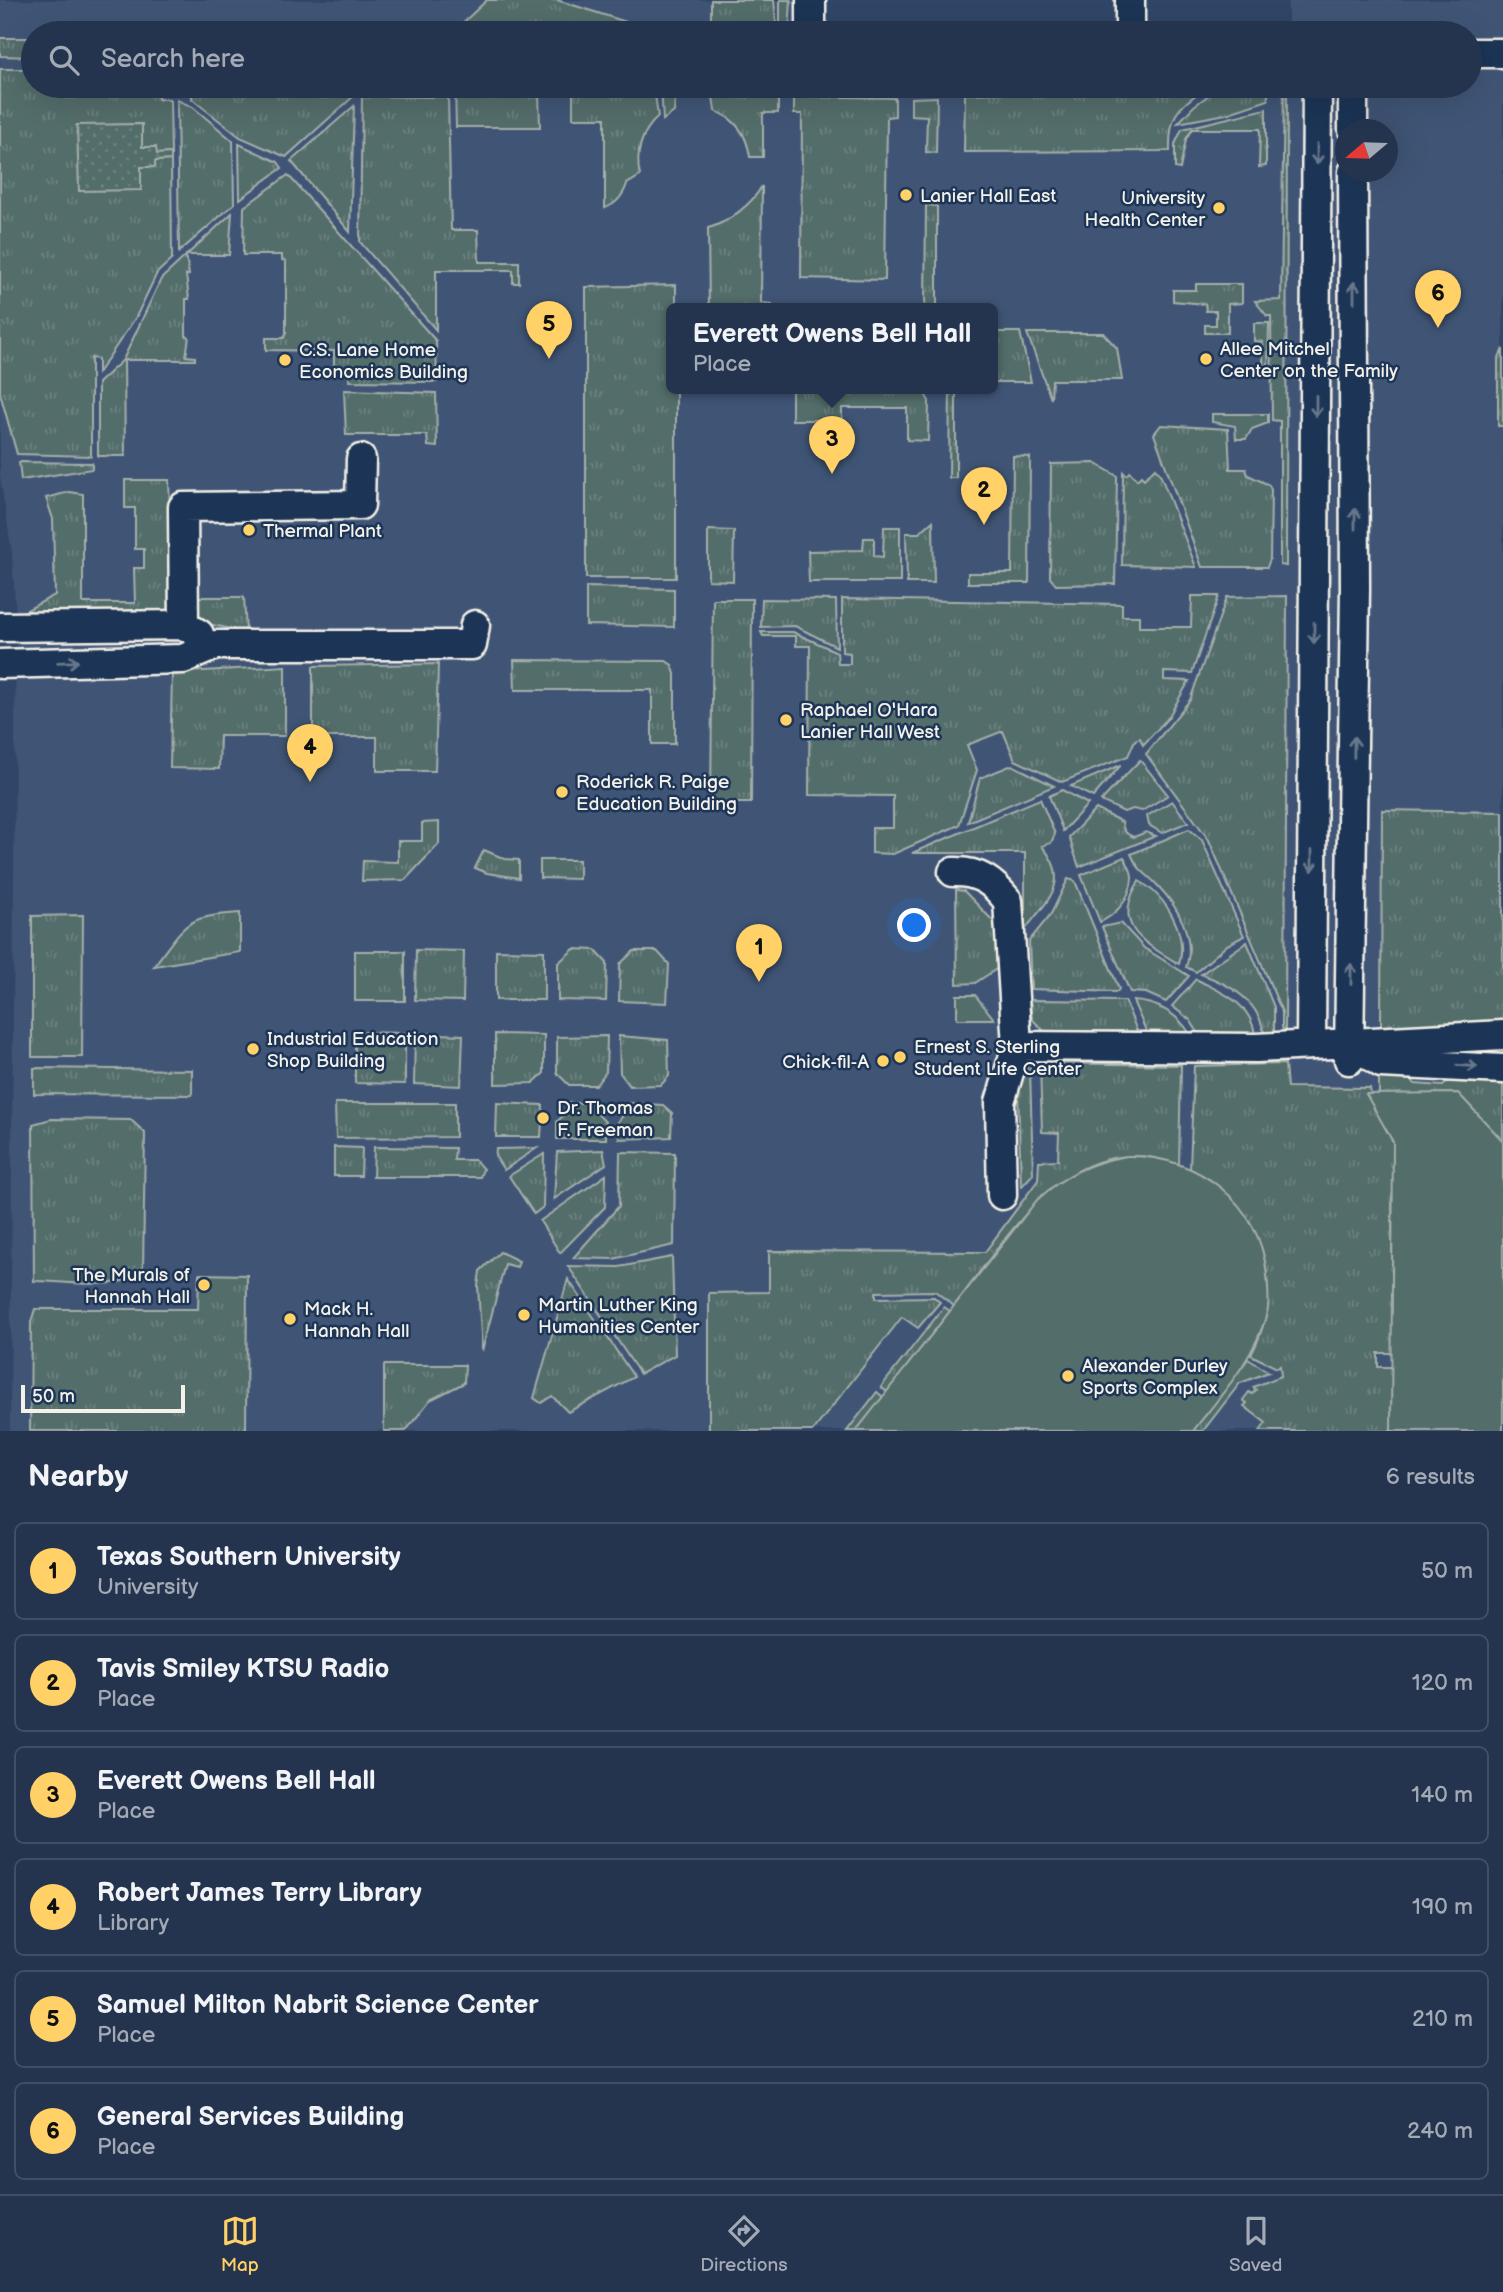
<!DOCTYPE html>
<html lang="en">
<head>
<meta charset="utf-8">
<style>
  :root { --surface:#24344e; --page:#303f58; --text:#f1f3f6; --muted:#a3aab6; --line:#414f66; --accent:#ffd166 }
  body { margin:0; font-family:"Balsamiq Sans",sans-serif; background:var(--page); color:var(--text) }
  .compass { position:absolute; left:1335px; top:119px; width:63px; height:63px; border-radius:50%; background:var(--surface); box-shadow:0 7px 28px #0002; rotate:251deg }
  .scale { position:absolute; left:21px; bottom:18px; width:164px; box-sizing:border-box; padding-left:7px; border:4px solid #f4f1e8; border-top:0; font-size:19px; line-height:24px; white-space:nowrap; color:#f4f1e8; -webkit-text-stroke:5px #1d3557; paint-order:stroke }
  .you { position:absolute; left:915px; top:926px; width:24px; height:24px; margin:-18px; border:5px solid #fff; border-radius:50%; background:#1a73e8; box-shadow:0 0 0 10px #1a73e833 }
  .badge { display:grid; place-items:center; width:46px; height:46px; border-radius:50%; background:var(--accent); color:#111; font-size:23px; font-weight:700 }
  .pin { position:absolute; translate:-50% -58px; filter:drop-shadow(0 2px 4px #0008) }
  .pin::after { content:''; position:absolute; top:37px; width:24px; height:21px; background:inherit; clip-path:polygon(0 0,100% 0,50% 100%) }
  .popup { position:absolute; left:666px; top:303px; width:332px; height:91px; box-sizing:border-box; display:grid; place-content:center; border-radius:10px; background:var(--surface); filter:drop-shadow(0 2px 5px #0005); font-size:23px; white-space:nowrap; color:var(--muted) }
  .popup b { font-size:26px; color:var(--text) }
  .popup::after { content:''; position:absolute; left:50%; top:100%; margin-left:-14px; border:14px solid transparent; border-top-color:var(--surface) }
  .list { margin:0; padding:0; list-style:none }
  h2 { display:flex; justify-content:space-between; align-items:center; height:91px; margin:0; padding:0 28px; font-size:30px }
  h2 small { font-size:23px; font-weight:400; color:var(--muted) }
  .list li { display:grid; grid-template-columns:46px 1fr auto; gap:21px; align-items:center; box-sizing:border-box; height:98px; margin:0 14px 14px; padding:0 14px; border:2px solid var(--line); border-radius:10px }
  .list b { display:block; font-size:26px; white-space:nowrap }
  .list p { margin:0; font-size:23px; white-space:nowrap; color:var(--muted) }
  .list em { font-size:23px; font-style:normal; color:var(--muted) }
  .icon { flex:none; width:38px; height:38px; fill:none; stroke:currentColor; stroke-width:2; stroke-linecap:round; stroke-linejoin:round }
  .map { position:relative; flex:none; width:1503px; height:1431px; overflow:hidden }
  .search { position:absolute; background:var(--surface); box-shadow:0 7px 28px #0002; left:21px; right:21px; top:21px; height:77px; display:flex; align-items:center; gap:18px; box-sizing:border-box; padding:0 24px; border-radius:38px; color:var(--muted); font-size:26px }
  .sheet { height:763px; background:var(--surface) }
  nav { display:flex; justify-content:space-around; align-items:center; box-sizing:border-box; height:98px; border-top:2px solid var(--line); background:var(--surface); font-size:19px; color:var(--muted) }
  nav a { display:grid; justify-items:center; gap:4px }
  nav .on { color:var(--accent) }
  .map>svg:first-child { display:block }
  .built { fill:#415476; fill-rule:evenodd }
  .grass { fill:url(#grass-tufts); stroke:#a4afaa; stroke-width:2 }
  .park { fill:#536d6b; stroke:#a4afaa; stroke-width:2 }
  .garden { fill:url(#garden-dots); stroke:#a4afaa; stroke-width:2 }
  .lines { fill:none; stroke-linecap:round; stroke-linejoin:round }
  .minor-casing { stroke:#f4f1e8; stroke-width:33 }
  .minor { stroke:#1d3557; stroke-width:28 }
  .oneway { stroke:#68778a }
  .poi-dot { fill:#ffd166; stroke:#1d3557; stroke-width:2.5 }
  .labels { text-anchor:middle; stroke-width:5; stroke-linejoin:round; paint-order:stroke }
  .poi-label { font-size:19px; fill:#f4f1e8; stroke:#1d3557; text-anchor:start }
</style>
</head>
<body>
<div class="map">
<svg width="1503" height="1431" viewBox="0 0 1503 1431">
  <defs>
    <pattern id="grass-tufts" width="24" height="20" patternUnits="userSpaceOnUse" patternTransform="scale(1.75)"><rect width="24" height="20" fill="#536d6b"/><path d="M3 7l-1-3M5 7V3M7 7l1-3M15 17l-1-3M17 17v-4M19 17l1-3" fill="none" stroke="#6c8280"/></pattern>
    <pattern id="garden-dots" width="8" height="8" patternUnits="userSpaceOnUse" patternTransform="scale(1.75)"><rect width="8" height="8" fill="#536d6b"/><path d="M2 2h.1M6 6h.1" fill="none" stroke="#6c8280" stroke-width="1.8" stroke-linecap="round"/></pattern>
  </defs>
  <rect width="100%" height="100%" fill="#304668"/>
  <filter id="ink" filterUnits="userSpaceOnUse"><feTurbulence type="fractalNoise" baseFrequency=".0143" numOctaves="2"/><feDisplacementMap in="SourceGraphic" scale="14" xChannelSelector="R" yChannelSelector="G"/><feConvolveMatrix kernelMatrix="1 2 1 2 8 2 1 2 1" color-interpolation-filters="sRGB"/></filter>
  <g filter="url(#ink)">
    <path class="built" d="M0,0H794V33H33V86H1470V33H1288V0H1503V1431H10L16,616L12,552L0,476ZM1346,130H1388V172H1346ZM671,308H993V388H671Z"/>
    <g class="grass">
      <polygon points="487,0 557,0 661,33 452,33"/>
      <polygon points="711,0 774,0 777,33 711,33"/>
      <polygon points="780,0 791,0 789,33 783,33 780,26"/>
      <polygon points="0,38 33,38 33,57 0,56"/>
      <polygon points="0,69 33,69 33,86 158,86 158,99 170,99 171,153 156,154 142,147 141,124 77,126 141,189 141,167 154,161 171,160 172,259 157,273 136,317 98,373 98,359 91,358 91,456 17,454 0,393"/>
      <polygon points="192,86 348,86 348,95 354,96 286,157 240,137 192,99"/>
      <polygon points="455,86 547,86 539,93 540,127 456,127"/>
      <path d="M564,86H654L658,117C641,132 635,154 640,176L627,184C623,196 617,204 605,208V118H573V92Z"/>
      <polygon points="661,86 676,86 674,112 663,120"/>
      <path d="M1207,86C1178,109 1169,112 1170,151L964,152L965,94Z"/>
      <polygon points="1221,86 1268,86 1268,100 1226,114 1178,123 1194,106"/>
      <polygon points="1284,86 1287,86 1286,566 1280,565 1280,421 1272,420 1271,316 1267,316 1255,301 1281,300"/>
      <polygon points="362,96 448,97 451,230 478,230 479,262 519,262 519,283 513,283 513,270 436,270 436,330 360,242"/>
      <path d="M713,96H778V113H763V157H750C747,135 737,119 715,111Z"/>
      <polygon points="794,96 895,98 895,116 887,117 885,280 801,278 802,114 794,114"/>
      <polygon points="937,97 936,153 926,152 927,116 911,115 911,98"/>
      <polygon points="177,100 193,107 233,141 234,204 179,252"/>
      <polygon points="354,106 350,232 291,161"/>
      <polygon points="1266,109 1266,166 1259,167 1260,129 1192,129 1186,139 1180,169 1175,168 1175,144 1182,129"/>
      <polygon points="239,144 278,162 282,168 240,199"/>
      <polygon points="288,175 436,341 437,382 349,381 349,368 334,368 334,351 266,350 266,338 284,338 286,333 286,261 282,260 282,255 243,255 244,207"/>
      <path d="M762,186L761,303L772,304V308H709L708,228C728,223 752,204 762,186Z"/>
      <polygon points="926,205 937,206 937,308 925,308"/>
      <polygon points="232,213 229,255 186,255 189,275 186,275 189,299 186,299 186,336 189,337 186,356 195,357 195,360 124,360 125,456 98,456 98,383 123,360 161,279"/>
      <polygon points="1196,284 1242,284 1242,303 1228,304 1228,333 1205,333 1205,325 1216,325 1216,311 1206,311 1205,304 1173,301 1173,290 1196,290"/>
      <polygon points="676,285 676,308 671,308 671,388 676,388 676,578 586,578 586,287"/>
      <polygon points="1254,323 1269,323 1268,366 1263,365 1263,342 1254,341"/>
      <polygon points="993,332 1020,332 1031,382 993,382"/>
      <polygon points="1027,333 1103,333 1117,348 1122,380 1052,380 1051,399"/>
      <polygon points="1503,349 1503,426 1498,426 1498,360"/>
      <polygon points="792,388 921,388 929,401 928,441 907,440 907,408 842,408 842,420 792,420"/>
      <polygon points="950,388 956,388 956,478 949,478"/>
      <polygon points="344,390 436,393 437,447 428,446 427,435 346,435"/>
      <polygon points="1212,414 1268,414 1268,423 1252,429 1246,439 1236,439 1235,426 1212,422"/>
      <polygon points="1161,425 1228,429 1230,469 1246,469 1248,475 1269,485 1271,490 1270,559 1267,567 1202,567 1154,434"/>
      <polygon points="1013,456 1030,457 1029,583 968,583 968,573 1012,573"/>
      <polygon points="19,462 92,463 92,469 21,480"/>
      <polygon points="1095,463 1117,476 1115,584 1056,585 1050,578 1051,464"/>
      <polygon points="1155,468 1160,474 1196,567 1122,565 1123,472 1126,475 1130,472 1137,480 1141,476 1144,479"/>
      <polygon points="125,480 169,480 173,607 169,615 23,616 23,612 55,595 53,519 46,498 69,492 83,494 83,603 135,603 134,568 144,568 144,549 135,549 135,508 125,508"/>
      <polygon points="933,521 934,583 907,583 906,533 919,533"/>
      <polygon points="884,527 900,527 900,582 809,582 808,551 863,550 864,538 874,538 874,556 883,557"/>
      <polygon points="708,530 734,531 733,581 708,580"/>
      <polygon points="586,587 674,589 674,627 586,625"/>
      <polygon points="1192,596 1219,596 1192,673 1164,672 1164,680 1189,681 1168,718 1143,745 1140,738 1135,740 1128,756 1062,782 1015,760 1003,731 967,745 977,770 959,825 893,854 872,853 872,828 893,828 893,796 809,795 810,646 796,646 796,636 763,636 761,632 793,632 837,652 838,664 850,664 850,653 842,652 842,599 1122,604 1122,616 1139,616 1139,627 1191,627"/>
      <polygon points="1287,596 1285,1034 1282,1027 1282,1012 1209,840 1146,754 1190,700 1227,597"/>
      <polygon points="196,597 244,597 246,632 208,624 200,619"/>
      <polygon points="713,599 752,599 751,803 711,803"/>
      <polygon points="762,599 836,600 837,647 795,626 761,627"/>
      <polygon points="514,660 666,661 672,665 675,674 675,744 652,744 652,690 515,690"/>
      <polygon points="438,664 435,771 377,771 377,737 313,737 313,666"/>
      <polygon points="285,666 285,736 220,736 219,769 170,768 172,673"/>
      <polygon points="1140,760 1168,795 1142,811 1133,809 1124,812 1101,801"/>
      <polygon points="1012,765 1054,786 968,822 980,778"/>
      <polygon points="1121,765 1093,797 1071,786"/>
      <polygon points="1062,790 1088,804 1063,831 1049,796"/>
      <path d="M1040,799L1055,834L1051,843L1042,846C1073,882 1046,901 1025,930V853H912Z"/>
      <polygon points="1172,801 1188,822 1162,833 1149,825 1147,816"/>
      <path d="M1096,809L1122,822C1123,830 1125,834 1134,837L1146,832L1156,836L1079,867L1069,837Z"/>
      <polygon points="1382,810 1503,812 1503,1021 1381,1027"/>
      <polygon points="439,822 439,844 405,880 362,881 363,861 398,862 398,841 422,841 422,823"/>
      <path d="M1189,829L1202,840L1244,936L1227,945L1196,972L1186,967C1196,939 1178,907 1159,887C1146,872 1140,874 1131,854Z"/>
      <polygon points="484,850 505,859 519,860 519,878 487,873 475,868"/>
      <path d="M1124,857C1127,863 1133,872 1132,878C1131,898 1116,915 1100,922L1081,875Z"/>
      <polygon points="540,860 579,860 579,879 540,878"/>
      <polygon points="1068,879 1075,881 1119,989 1117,992 1031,989 1029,941 1051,914"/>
      <path d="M1139,881C1166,896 1188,933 1179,964C1142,942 1111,926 1139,881Z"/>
      <polygon points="956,890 964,891 997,925 998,968 975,983 957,984"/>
      <path d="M240,913V952L154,966C187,922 184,917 240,913Z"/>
      <polygon points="83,915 82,1057 32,1057 32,916"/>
      <polygon points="1121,923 1144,948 1189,976 1166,1002 1146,993 1130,992 1102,927"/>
      <path d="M1247,942L1274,1007V1033H1264C1258,1000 1231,985 1201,974Z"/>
      <polygon points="574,949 595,950 607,963 606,1001 558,1000 558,963"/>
      <polygon points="416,950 464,951 463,1001 415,1000"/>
      <polygon points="496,950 544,951 544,1000 496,1000"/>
      <rect x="355" y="951" width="50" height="50"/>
      <polygon points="634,951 657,951 669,964 667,1003 619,1001 620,964"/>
      <path d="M1196,979C1222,993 1250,1002 1255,1034H1199L1190,1020L1172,1006Z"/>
      <polygon points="957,995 975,995 994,1019 957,1019"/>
      <polygon points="1030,1000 1125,1001 1137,1031 1045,1032 1032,1019"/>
      <path d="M1133,1001C1157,1002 1178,1014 1190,1034L1147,1033Z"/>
      <polygon points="355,1032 405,1033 405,1084 355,1083"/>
      <polygon points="415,1033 463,1035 461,1086 414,1084"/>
      <polygon points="495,1034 544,1035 544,1073 533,1083 495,1084"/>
      <polygon points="607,1036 606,1072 596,1085 569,1085 557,1073 557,1037"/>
      <polygon points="619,1036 668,1040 669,1076 661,1085 630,1086 620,1073"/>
      <path d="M1040,1063L1181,1065L1179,1165C1071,1123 1010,1235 954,1306L935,1291L876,1292V1298L934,1297L940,1302L918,1328L902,1317L813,1431H709V1293L769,1292V1251L985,1252L1038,1180L1039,1161L1058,1160L1059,1133L1042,1132Z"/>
      <path d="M1285,1064L1287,1087L1370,1088L1372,1100L1410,1161L1395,1183L1392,1197V1353H1378V1367H1392V1431H1260L1266,1423L1244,1406L1247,1403L1243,1400L1249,1392L1252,1394L1256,1390L1253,1387L1281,1376L1280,1366L1277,1368L1251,1355C1289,1286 1260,1201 1190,1169L1194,1066Z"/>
      <polygon points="34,1068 192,1070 192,1095 34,1094"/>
      <polygon points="1030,1069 1033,1174 1021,1187 1018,1091 1020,1081"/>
      <polygon points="1379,1069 1405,1070 1415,1084 1443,1086 1456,1074 1503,1076 1503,1260 1379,1096"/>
      <polygon points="335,1103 455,1103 455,1137 336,1138"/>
      <polygon points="497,1103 543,1105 541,1137 496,1137"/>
      <polygon points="566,1103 595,1103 594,1110 606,1123 606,1139 557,1139 557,1122 566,1112"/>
      <polygon points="628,1103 663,1105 672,1113 671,1137 619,1139 618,1121 627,1112"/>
      <path d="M51,1119L131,1120L145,1133L143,1271C122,1292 64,1281 34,1281L33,1124Z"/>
      <polygon points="334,1147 362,1148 361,1176 334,1176"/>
      <polygon points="374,1147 455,1148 454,1160 475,1160 483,1169 480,1177 373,1177"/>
      <polygon points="537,1148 504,1170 495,1156 496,1149"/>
      <polygon points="603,1150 606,1164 554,1199 557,1152"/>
      <polygon points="620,1152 675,1153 674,1245 613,1259 573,1258 619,1206"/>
      <polygon points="544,1154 543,1207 534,1214 509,1176"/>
      <polygon points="606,1175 605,1207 560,1253 540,1221"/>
      <polygon points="500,1252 519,1261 517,1267 505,1264 482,1351 478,1286 480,1271"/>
      <polygon points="672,1257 675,1355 640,1374 568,1266 619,1267"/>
      <polygon points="199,1274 247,1275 246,1431 30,1431 31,1322 35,1309 198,1309"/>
      <polygon points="568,1279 634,1377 568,1412 552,1396 541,1403 534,1398"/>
      <polygon points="944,1307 950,1311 887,1392 881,1387"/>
      <polygon points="1248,1359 1269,1372 1240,1383 1203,1431 1193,1431"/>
      <polygon points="384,1365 465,1365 464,1383 430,1400 406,1431 384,1431"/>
      <polygon points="877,1392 883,1397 856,1431 847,1431"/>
    </g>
    <g class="park">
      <polygon points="1458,1093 1503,1141 1503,1431 1391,1431 1393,1142 1366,1094"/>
      <path d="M1127,1156C1198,1155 1261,1203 1267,1276C1268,1288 1270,1302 1267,1313C1254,1360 1222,1394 1193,1431H856L1037,1200C1064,1175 1091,1162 1127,1156Z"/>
    </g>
    <polygon class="garden" points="142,124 142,147 156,147 157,154 171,153 171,160 155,161 155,167 141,167 141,190 79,191 77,125"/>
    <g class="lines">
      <defs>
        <g id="minor">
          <polyline points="811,33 811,0"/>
          <polyline points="1130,33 1130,0"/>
          <polyline points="1470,53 1503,53"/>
          <polyline points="1353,86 1353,130"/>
          <polyline points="184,625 183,507 360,505 361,459"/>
          <polyline points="0,627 184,625 199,634"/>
          <polyline points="0,664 183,659 216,645 472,645 475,625"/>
          <path d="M953,872C979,871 993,882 1008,901L1017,1046L1000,1102L1002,1195"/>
          <polyline points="1352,1043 1381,1063 1503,1069"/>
          <polyline points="1311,1045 1317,86"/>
          <polyline points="1017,1046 1257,1048 1503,1035"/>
          <polyline points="1349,1060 1355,587 1353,172"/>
        </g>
      </defs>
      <use href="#minor" class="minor-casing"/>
      <use href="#minor" class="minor"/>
    </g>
    <defs><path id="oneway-shaft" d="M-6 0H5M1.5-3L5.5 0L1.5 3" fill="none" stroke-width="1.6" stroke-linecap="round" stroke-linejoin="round" transform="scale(1.75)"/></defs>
    <g class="oneway">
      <use href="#oneway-shaft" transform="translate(1317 154) rotate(90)"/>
      <use href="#oneway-shaft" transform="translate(1354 292) rotate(-90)"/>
      <use href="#oneway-shaft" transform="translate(1316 406) rotate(90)"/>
      <use href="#oneway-shaft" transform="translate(1355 519) rotate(-90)"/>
      <use href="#oneway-shaft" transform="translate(1314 633) rotate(90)"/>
      <use href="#oneway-shaft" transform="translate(68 662) rotate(-2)"/>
      <use href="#oneway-shaft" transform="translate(1354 747) rotate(-89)"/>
      <use href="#oneway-shaft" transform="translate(1312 861) rotate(90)"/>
      <use href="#oneway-shaft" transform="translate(1351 974) rotate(-90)"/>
      <use href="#oneway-shaft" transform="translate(1467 1066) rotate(4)"/>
    </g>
  </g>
  <g class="poi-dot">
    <circle cx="906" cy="195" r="7"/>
    <circle cx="1219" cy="208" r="7"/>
    <circle cx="1206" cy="359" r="7"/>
    <circle cx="285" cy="360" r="7"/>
    <circle cx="249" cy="530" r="7"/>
    <circle cx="786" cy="720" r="7"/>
    <circle cx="562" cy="792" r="7"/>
    <circle cx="253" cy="1049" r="7"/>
    <circle cx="900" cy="1057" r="7"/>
    <circle cx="883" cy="1061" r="7"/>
    <circle cx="543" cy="1118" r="7"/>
    <circle cx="204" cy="1285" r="7"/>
    <circle cx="524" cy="1315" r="7"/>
    <circle cx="290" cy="1319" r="7"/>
    <circle cx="1068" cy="1376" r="7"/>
  </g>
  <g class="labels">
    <g class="poi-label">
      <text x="920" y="202">Lanier Hall East</text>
      <text x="1205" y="204" text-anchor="end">University<tspan x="1205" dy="22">Health Center</tspan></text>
      <text x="1220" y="355">Allee Mitchel<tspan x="1220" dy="22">Center on the Family</tspan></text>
      <text x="299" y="356">C.S. Lane Home<tspan x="299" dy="22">Economics Building</tspan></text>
      <text x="263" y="537">Thermal Plant</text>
      <text x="800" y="716">Raphael O'Hara<tspan x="800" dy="22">Lanier Hall West</tspan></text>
      <text x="576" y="788">Roderick R. Paige<tspan x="576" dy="22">Education Building</tspan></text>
      <text x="267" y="1045">Industrial Education<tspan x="267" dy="22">Shop Building</tspan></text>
      <text x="914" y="1053">Ernest S. Sterling<tspan x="914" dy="22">Student Life Center</tspan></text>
      <text x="869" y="1068" text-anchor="end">Chick-fil-A</text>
      <text x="557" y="1114">Dr. Thomas<tspan x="557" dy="22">F. Freeman</tspan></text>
      <text x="190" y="1281" text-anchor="end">The Murals of<tspan x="190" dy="22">Hannah Hall</tspan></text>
      <text x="538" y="1311">Martin Luther King<tspan x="538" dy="22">Humanities Center</tspan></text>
      <text x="304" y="1315">Mack H.<tspan x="304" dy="22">Hannah Hall</tspan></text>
      <text x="1082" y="1372">Alexander Durley<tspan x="1082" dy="22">Sports Complex</tspan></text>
    </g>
  </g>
</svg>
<svg class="compass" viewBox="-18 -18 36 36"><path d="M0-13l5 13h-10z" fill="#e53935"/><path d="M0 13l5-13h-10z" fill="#a3aab6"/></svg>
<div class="scale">50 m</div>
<div class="you"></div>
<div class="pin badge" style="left:759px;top:982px">1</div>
<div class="pin badge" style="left:984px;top:525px">2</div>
<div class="pin badge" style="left:832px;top:474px">3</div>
<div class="popup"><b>Everett Owens Bell Hall</b>Place</div>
<div class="pin badge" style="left:310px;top:782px">4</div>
<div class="pin badge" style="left:549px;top:359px">5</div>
<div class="pin badge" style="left:1438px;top:328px">6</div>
<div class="search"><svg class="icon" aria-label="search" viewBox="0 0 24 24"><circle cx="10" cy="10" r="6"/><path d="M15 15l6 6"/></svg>Search here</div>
</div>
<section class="sheet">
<h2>Nearby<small>6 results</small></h2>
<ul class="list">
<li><span class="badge">1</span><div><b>Texas Southern University</b><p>University</p></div><em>50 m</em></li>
<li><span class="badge">2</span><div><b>Tavis Smiley KTSU Radio</b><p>Place</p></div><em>120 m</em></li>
<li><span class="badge">3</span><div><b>Everett Owens Bell Hall</b><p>Place</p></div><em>140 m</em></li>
<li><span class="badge">4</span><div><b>Robert James Terry Library</b><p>Library</p></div><em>190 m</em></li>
<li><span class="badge">5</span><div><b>Samuel Milton Nabrit Science Center</b><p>Place</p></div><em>210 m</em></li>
<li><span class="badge">6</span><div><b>General Services Building</b><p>Place</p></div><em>240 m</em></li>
</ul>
</section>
<nav>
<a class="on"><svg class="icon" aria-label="map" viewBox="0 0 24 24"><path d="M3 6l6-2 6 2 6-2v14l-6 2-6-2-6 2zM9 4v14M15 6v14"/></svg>Map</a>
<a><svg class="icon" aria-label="directions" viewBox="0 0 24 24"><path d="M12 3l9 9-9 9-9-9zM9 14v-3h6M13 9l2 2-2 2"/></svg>Directions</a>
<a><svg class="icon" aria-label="saved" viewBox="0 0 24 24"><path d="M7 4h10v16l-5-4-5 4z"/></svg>Saved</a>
</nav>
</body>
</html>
